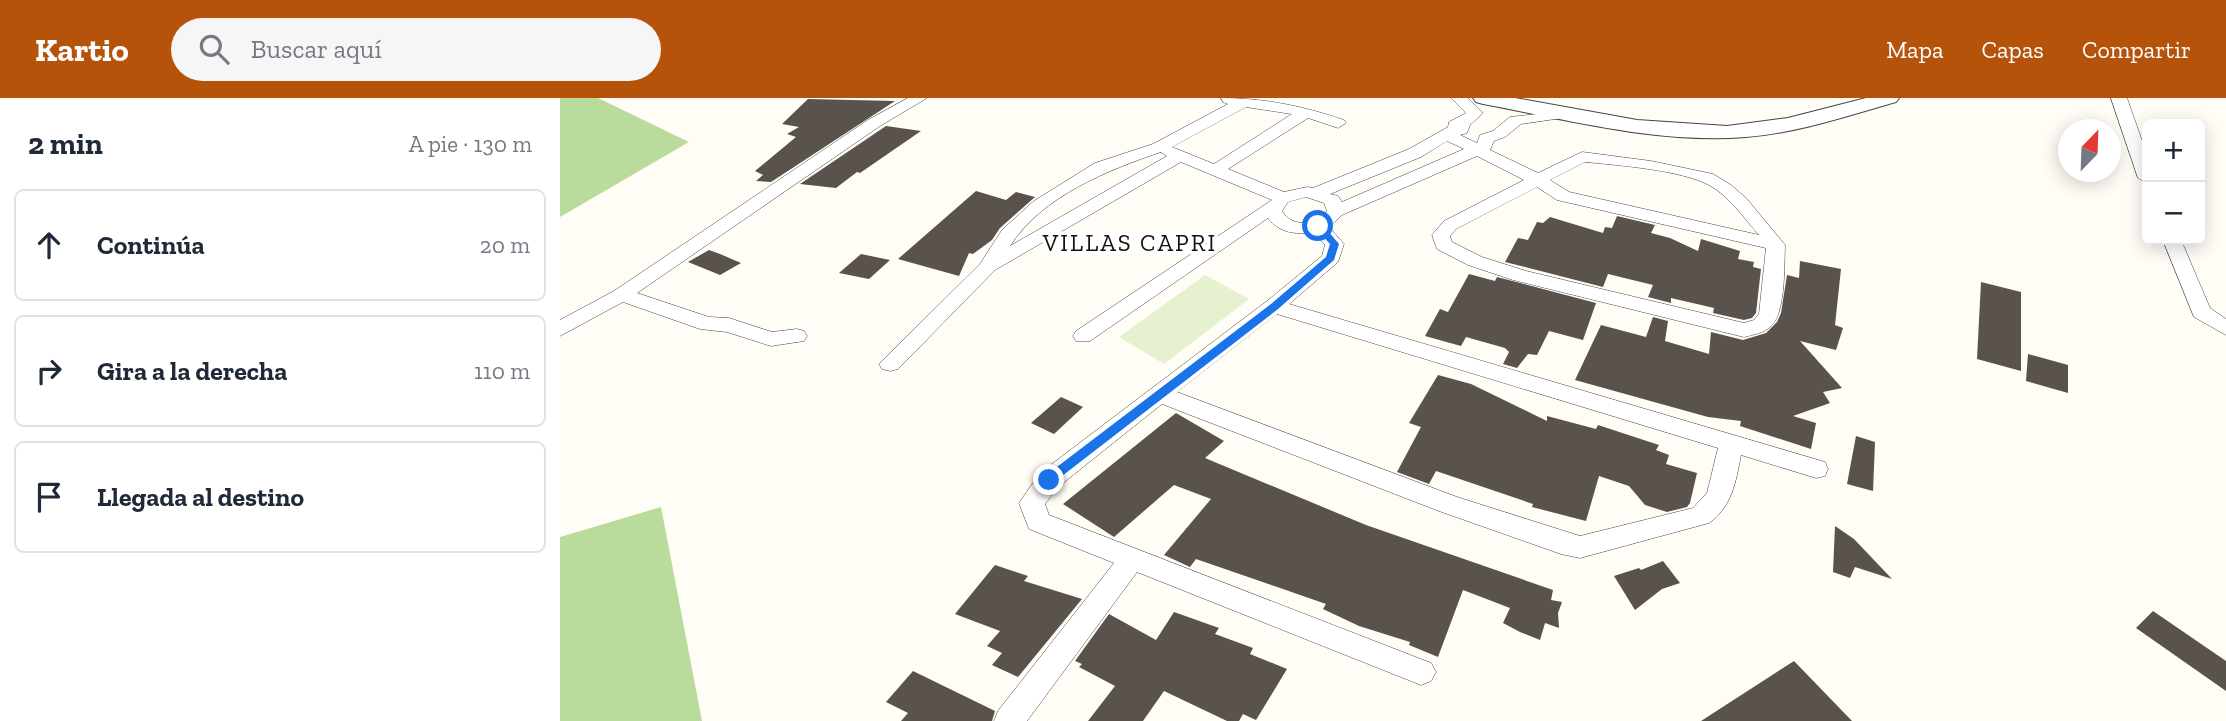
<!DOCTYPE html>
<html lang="es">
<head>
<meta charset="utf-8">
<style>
  :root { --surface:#fff; --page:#f6f6f7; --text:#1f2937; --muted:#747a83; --line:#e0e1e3; --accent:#b45309 }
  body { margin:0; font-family:"Zilla Slab",serif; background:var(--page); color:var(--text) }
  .controls { position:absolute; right:21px; top:21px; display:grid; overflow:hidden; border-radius:10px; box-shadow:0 4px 18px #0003 }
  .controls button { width:63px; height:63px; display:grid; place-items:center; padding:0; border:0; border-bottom:2px solid var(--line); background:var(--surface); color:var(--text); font:35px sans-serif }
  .compass { position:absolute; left:1498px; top:21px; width:63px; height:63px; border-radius:50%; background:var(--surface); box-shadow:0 4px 18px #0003; rotate:23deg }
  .stop { position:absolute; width:21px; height:21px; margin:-16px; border:5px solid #1a73e8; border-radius:50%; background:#fff }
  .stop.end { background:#1a73e8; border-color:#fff; box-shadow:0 2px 7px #0008 }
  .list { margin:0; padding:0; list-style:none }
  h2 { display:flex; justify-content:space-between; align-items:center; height:91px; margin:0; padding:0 28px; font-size:30px }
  h2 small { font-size:23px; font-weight:400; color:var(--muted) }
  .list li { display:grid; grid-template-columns:46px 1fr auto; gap:21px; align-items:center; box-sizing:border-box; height:112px; margin:0 14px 14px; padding:0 14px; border:2px solid var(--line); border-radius:10px }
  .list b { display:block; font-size:26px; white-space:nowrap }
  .list em { font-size:23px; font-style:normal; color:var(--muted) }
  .icon { flex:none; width:38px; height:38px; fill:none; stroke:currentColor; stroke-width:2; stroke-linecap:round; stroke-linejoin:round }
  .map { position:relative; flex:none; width:1666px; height:623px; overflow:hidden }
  header { display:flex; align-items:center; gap:42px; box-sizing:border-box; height:98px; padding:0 35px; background:var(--accent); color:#fff }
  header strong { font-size:33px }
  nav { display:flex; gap:38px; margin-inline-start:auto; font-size:24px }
  .search { width:490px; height:63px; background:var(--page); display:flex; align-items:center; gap:18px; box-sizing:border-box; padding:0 24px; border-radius:38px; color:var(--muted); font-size:26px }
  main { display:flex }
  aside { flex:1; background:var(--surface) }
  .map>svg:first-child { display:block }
  .forest { fill:#b9dc9c }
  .pitch { fill:#e6f2cf }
  .building { fill:#5a524d }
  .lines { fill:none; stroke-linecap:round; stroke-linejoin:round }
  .minor-casing { stroke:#444; stroke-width:1 }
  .tertiary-casing { stroke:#444; stroke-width:2 }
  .minor { fill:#fff; fill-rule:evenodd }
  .tertiary { fill:#fff; fill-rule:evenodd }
  .route { fill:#1a73e8 }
  .labels { text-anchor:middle; stroke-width:7; stroke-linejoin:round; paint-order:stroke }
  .neighbourhood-label { font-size:24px; letter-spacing:2px; fill:#111; stroke:#fff }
</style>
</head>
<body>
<header>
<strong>Kartio</strong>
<div class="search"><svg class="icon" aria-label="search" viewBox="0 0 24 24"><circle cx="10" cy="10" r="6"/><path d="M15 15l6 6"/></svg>Buscar aquí</div>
<nav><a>Mapa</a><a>Capas</a><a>Compartir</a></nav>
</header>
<main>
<aside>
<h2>2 min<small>A pie · 130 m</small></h2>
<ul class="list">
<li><svg class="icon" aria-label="ahead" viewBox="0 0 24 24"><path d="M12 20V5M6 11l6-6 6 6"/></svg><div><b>Continúa</b></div><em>20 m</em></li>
<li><svg class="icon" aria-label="right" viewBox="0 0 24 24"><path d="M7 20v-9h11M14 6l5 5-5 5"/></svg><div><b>Gira a la derecha</b></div><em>110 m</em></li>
<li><svg class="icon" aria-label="arrive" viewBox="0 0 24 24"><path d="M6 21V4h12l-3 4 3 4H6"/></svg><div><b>Llegada al destino</b></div></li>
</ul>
</aside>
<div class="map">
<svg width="1666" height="623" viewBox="0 0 1666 623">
  <rect width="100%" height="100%" fill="#fffdf5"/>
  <g class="forest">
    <polygon points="0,0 38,0 129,44 0,119"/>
    <polygon points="101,409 142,623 0,623 0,439"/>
  </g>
  <polygon class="pitch" points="645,177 689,201 604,266 559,239"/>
  <g class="building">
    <polygon points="248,1 335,3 211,84 196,83 203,77 195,73 236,39 227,36 239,29 222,26"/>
    <polygon points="326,28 361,33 300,75 297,74 276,90 240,86"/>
    <polygon points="416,93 446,102 456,94 475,99 440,130 432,142 413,156 409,155 399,178 338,161"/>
    <polygon points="1057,118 1095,127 1091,135 1110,140 1138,153 1141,141 1180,153 1178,161 1194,164 1193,169 1201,171 1196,215 1192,220 1184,222 1153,215 1154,210 1111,200 1111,205 1088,199 1093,187 1048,176 1043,189 945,164 958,140 968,142 977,124 983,125 990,119 1043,135 1045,129 1052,130"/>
    <polygon points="149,152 160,156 181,165 160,177 128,164"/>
    <polygon points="301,156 330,162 309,181 279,175"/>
    <polygon points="1240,163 1281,171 1275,227 1283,230 1276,252 1240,243 1282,290 1263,294 1270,305 1233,318 1256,325 1251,351 1180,328 1181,323 1148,319 1015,282 1041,227 1086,239 1093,219 1108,223 1105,243 1149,256 1151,234 1183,242 1206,235 1217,224 1221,215 1227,177 1239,180"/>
    <polygon points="909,176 935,183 937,179 1036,205 1023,242 989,233 977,257 968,256 957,270 943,266 949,254 945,250 906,239 901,248 865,238 880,211 888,214"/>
    <polygon points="1421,184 1461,194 1461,273 1417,261"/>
    <polygon points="1468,256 1508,267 1508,295 1466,283"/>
    <polygon points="878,277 911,286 987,323 987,318 1036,331 1038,327 1099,347 1096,352 1109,357 1106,366 1137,375 1130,405 1127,409 1107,414 1085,407 1069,388 1039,378 1026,423 972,409 973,406 876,373 869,386 837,374 861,329 849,325"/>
    <polygon points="501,299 523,309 494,336 471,325"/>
    <polygon points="616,315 664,343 645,360 806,427 993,492 991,502 1002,504 998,515 999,530 985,525 980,542 960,534 943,525 950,510 903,492 878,559 849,547 850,544 799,528 763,511 766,506 636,461 630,469 604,457 651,401 614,387 554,439 503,406"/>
    <polygon points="1296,338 1315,344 1313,393 1287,386"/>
    <polygon points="1275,428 1294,441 1332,481 1295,469 1290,480 1273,474"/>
    <polygon points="1103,463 1120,485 1102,491 1075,512 1054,478 1079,470 1081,472"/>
    <polygon points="435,467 468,478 464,483 522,501 458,579 432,567 442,555 427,548 440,533 395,516"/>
    <polygon points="1593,513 1666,563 1666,593 1576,530"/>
    <polygon points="614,514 659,530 655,536 693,550 690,556 727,571 696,622 683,616 679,623 667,623 604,593 583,623 528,623 555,588 519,569 522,566 515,563 549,516 596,542"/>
    <polygon points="1234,563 1292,623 1141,623"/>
    <polygon points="353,573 435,613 432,623 341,623 348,615 326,604"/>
  </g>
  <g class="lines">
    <defs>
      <g id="minor">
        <polygon points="348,0 367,0 320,28 77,195 149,219 169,220 212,234 237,231 244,233 247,238 244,243 211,248 167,234 140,231 63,204 0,238 0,222 54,193 308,22"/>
        <path d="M661,0C704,0 743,8 784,22L786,25L778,30L748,20L668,71L724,94L747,89L753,90L849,51L888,29L889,24L906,15L891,0H908L923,15L910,27L907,35L900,37L917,45L920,37L933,33L950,19L1016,12L1019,15L1016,18L961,26L945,39L934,43L930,52L978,75L1022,54L1091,63L1153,76L1171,87L1187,101L1225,147C1224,168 1226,216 1210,229C1204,235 1192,237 1184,239L953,182L908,167L877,151L872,137L884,123L964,82L917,58L782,117L769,129L784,146L778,164L729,206L1265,364L1268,371L1265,378L1256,380L1181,357C1176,383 1172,409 1149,425L1020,460L1001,456L879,413L602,306L498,389L485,406L489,417L871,565L876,574L871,583L861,587L577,474L467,623H434L438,613L554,465L469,431L459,405L480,375L707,203L762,158L765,147L754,134C737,137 719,135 708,120L530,243H516L513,238L516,233L712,102L621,64L435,172L338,271L330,273L322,271L319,266L420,166L442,132L474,103L535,65L593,46L668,6L663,4ZM686,9L732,16L654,66L612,49ZM887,43L904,51L782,104L778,98L770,96L861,59ZM601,54L607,58L450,148C482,98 548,72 601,54ZM1025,64C1057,67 1121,72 1149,87C1169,98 1184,120 1199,137L1009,94L990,82ZM977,89L997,102L1206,150L1199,216L1194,222L1184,225L966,173L922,159L892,144L890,138L896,131ZM746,99L764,105L767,113C755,126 733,131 722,113L728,104ZM717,216L1158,350L1147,395L1133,410L1020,438L897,399L617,294Z"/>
        <polygon points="1551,0 1567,0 1587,57 1587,85 1578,80"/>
        <polygon points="1603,142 1621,142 1650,210 1666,221 1666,237 1634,219"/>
      </g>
      <path id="tertiary" d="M913,0H955L1077,22L1167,28L1228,20L1306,0H1339L1336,4C1287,18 1237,35 1186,39C1098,46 1009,22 923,6L916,4Z"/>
    </defs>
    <use href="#minor" class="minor-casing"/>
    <use href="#tertiary" class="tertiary-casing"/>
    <use href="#minor" class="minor"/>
    <use href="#tertiary" class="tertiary"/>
  </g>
  <polygon class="route" points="755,126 762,126 779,146 774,162 718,211 493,385 485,385 485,378 711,206 766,159 770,146 755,130"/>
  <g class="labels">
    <g class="neighbourhood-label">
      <text x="570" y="153">VILLAS CAPRI</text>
    </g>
  </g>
</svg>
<div class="controls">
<button>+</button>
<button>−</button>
</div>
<svg class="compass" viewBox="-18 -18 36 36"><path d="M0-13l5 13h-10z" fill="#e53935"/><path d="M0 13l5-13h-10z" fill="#747a83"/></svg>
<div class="stop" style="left:758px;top:128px"></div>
<div class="stop end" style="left:489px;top:382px"></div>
</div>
</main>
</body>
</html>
